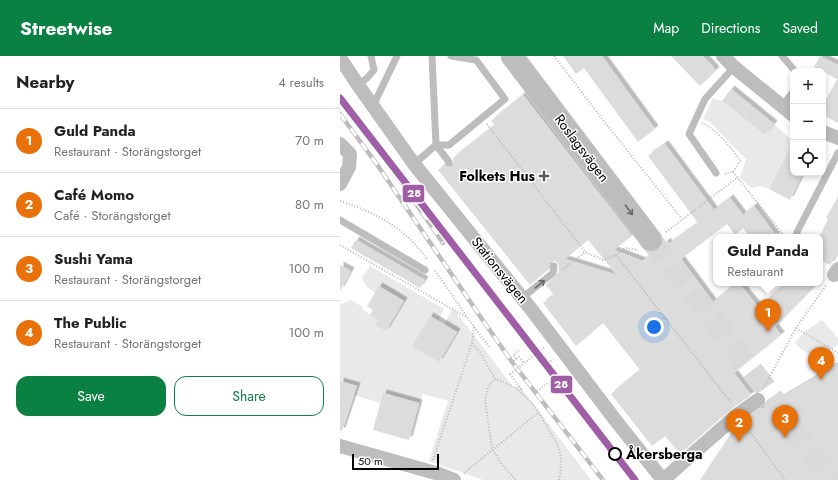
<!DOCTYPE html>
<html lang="en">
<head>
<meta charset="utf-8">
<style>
  :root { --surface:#fff; --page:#f6f6f6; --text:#202124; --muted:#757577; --line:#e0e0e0; --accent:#0b8043 }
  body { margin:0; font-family:Jost,sans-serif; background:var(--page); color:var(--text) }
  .controls { position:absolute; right:12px; top:12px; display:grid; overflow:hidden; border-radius:8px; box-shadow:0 2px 6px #0003 }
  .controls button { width:36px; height:36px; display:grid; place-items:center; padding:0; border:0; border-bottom:1px solid var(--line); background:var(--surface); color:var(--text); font:20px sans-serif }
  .scale { position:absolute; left:12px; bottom:10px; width:87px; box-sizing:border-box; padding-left:4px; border:2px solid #000; border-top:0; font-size:11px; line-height:14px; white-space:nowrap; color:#000; -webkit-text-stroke:3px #fff; paint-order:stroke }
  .you { position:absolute; left:314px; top:271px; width:14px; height:14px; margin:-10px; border:3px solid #fff; border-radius:50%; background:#1a73e8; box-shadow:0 0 0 6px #1a73e833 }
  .badge { display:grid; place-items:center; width:26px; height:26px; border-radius:50%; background:var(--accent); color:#fff; font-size:13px; font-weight:700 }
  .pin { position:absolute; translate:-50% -33px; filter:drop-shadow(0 1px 2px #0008) }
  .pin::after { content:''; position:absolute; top:21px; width:14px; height:12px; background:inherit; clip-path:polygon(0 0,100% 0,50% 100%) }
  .popup { position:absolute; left:373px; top:178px; width:110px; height:52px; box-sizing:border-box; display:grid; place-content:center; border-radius:8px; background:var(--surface); filter:drop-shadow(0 1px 3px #0005); font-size:13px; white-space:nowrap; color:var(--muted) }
  .popup b { font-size:15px; color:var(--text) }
  .popup::after { content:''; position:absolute; left:50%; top:100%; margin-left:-8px; border:8px solid transparent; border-top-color:var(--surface) }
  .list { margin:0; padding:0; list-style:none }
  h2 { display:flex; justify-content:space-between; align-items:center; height:52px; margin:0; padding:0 16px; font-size:17px }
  h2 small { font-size:13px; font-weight:400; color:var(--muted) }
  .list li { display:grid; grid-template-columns:26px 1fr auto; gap:12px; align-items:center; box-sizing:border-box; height:64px; padding:0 16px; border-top:1px solid var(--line) }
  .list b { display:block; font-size:15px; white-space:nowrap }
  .list p { margin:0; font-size:13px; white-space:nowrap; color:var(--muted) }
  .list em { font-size:13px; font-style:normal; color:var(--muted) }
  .actions { display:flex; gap:8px; padding:12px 16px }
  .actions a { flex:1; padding:9px 0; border:1px solid var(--accent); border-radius:12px; text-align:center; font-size:14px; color:var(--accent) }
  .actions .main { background:var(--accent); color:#fff }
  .icon { flex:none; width:22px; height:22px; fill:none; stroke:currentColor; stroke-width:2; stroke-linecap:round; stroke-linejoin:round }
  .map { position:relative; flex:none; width:498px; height:424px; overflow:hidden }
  header { display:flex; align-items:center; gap:24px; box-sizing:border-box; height:56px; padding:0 20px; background:var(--accent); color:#fff }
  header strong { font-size:19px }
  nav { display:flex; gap:22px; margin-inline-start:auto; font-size:14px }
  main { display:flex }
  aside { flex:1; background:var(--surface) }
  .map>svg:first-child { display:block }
  .green { fill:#e9e9e9 }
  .building { fill:#dcdcdc; fill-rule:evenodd; filter:url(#shadow) }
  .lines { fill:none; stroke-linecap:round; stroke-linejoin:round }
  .primary-tunnel { stroke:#d9d9d9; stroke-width:22; stroke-dasharray:22 11; stroke-linecap:butt }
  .primary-casing { stroke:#dbdbdb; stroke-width:23 }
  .path { stroke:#b8b8b8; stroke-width:2; stroke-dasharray:1 2; stroke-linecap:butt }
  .lane { stroke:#bdbdbd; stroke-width:7 }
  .street { stroke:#bdbdbd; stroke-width:14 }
  .primary { stroke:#bdbdbd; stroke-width:22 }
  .rail-casing { stroke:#bdbdbd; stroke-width:4.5 }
  .rail { stroke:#fff; stroke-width:3; stroke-dasharray:9; stroke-linecap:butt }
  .path-bridge { stroke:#b8b8b8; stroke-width:2; stroke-dasharray:1 2; stroke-linecap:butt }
  .rail-1-casing { stroke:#fff; stroke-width:10 }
  .rail-1 { stroke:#a05ea6; stroke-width:7 }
  .oneway { stroke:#686868 }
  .poi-dot { fill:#595959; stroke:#fff; stroke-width:1.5 }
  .stop-dot { fill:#fff; stroke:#000; stroke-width:2 }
  .labels { text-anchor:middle; stroke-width:3; stroke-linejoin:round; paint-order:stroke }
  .street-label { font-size:14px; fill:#000; stroke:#fff }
  .poi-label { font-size:14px; font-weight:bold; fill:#000; stroke:#fff; text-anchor:end }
  .stop-label { font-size:14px; font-weight:bold; fill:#000; stroke:#fff; text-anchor:start }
  .line-badge { stroke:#fff; stroke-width:1.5 }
  .badge-label { font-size:11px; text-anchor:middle; font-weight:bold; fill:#fff }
</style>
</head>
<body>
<header>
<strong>Streetwise</strong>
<nav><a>Map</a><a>Directions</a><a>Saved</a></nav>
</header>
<main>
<aside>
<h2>Nearby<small>4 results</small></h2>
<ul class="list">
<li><span class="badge" style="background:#e8710a">1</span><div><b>Guld Panda</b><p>Restaurant · Storängstorget</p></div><em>70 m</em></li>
<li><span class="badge" style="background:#e8710a">2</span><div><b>Café Momo</b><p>Café · Storängstorget</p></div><em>80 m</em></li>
<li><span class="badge" style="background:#e8710a">3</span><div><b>Sushi Yama</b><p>Restaurant · Storängstorget</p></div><em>100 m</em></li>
<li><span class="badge" style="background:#e8710a">4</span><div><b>The Public</b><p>Restaurant · Storängstorget</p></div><em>100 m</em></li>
</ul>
<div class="actions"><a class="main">Save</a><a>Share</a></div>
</aside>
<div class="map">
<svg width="498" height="424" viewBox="0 0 498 424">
  <defs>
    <filter id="shadow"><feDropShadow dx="3.5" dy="-3.5" stdDeviation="0" flood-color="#0004"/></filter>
  </defs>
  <rect width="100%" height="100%" fill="#fff"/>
  <g class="green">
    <polygon points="373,42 382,45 425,79 434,68 453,85 429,133 420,130 411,132 400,121 406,103 370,66 363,63"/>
    <polygon points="30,210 104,253 98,265 99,306 117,276 104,268 113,252 174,332 179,329 251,424 143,424 89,405 108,345 83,338 79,347 43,337 40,347 14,339 17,330 0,325 0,249 11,244 21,250 23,254 38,264 46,275 39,230 35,237 27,231 22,222"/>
    <path d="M482,264L498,282V289C477,301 473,305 455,287L464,276Z"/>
  </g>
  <g class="building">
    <polygon points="223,0 262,0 315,73 298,86 244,12 236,18"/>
    <polygon points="331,0 363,0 376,14 360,30"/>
    <polygon points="480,0 498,9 498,67 483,59 483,49 497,23 474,11"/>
    <polygon points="391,33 434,68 425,79 382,45"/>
    <path d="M183,39L292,180L274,194L303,205L312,196L319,194L327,185L329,188L358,167L308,100L325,88L374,154L390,142L403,159L414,150L437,181H410L403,172L395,179L387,168L341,203L373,246L396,227H399L419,252L444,227H478L435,271L441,279L394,317L411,339L391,353L340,398L325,380L312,390L271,338L300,314L263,267L236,290L203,247L214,239L206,229L218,218L219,210L217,206L214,205L210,207L208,214L190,229L98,114L105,109L107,111L112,110L114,106L113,102L155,69L151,65ZM248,184L277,219L225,203Z"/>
    <polygon points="453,85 453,117 463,117 450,144 429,133"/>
    <polygon points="498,140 498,196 490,209 480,204 480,179 488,163 486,162"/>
    <polygon points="16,184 85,224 80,232 11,192"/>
    <polygon points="0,209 11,215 0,235"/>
    <polygon points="39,230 64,245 46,275 35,269 38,264 30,259 33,254 27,250"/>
    <polygon points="90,260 117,276 99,306 72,290"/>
    <polygon points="498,308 498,424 360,424 394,373 402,366 421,352 422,353"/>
    <polygon points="0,325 17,330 2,375 0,375"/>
    <polygon points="43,337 79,347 69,384 33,374"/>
  </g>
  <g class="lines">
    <polyline class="primary-tunnel" points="311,184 422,327 491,424"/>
    <defs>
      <polyline id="primary" points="172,0 311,184"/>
    </defs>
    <use href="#primary" class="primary-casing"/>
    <g class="path">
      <polyline points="214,0 263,64 342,163"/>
      <path d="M362,67C375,72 394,94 400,105L393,116L385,118"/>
      <polyline points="147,68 245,196"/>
      <polyline points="393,116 445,181"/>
      <path d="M0,145C36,157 64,171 87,203"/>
      <polyline points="326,176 398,121"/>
      <polyline points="0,189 126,261"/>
      <polyline points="276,199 392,348"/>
      <polyline points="222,214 245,196 263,204 276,199 285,192 298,194"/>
      <polyline points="134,271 150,292"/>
      <polyline points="456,272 498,297"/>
      <path d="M132,287L140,296L155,323C183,331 196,350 209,374C212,380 217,387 219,393C222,402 221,415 219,424"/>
      <polyline points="176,303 173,299 181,293"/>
      <polyline points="174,305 179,301 184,307"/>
      <polyline points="208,307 213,303"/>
      <polyline points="170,318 181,333 180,334"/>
      <polyline points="155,323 149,329 145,343 152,393 163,410 176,424"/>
      <polyline points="423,333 456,272 487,228"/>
      <polyline points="197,335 208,327"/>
      <polyline points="405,369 445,424"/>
      <polyline points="93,404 132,287 134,271 94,213"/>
      <polyline points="124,417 199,356"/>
    </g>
    <g class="lane">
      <polyline points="92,0 96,89 109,89 165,43 136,4 111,0"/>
      <polyline points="442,0 455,15"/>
      <polyline points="18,29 27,22 34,14 31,0"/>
      <polyline points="33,50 57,0"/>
      <polyline points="442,50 453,36"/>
      <polyline points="74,108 96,89 109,106"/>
      <polyline points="376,117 349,78 365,43 394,11"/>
      <polyline points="0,164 85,214"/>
      <polyline points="456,181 457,176 498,97"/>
      <polyline points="182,242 213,217 214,210"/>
    </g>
    <g class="street">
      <polyline points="383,0 394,11 453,59"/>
      <polyline points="0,2 18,29 74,108 191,253 276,365 323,424 397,359 418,344"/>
      <polyline points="483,76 498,82"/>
      <polyline points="0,88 10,98 9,111 0,128"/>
      <polyline points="494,219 498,213"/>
      <polyline points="0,390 99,418 114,424"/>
    </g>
    <use href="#primary" class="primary"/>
    <defs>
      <g id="rail">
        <polyline points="0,58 36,107 144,266 172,306 263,424"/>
        <polyline points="31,82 103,187"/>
      </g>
    </defs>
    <use href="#rail" class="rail-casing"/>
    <use href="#rail" class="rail"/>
    <polyline class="path-bridge" points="170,318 205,291"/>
    <defs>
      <polyline id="rail-1" points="0,42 295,424"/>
    </defs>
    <use href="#rail-1" class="rail-1-casing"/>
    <use href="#rail-1" class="rail-1"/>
  </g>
  <defs><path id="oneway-shaft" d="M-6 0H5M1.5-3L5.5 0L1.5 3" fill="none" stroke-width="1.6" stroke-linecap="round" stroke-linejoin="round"/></defs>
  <g class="oneway">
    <use href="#oneway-shaft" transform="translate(289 154) rotate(53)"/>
    <use href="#oneway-shaft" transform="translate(200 228) rotate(-40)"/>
  </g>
  <path class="poi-dot" d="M202 114h4v4h4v4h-4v4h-4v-4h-4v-4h4z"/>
  <circle class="stop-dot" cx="275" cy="398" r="6"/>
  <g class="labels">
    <g class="street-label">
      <text transform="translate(242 92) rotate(53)" y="5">Roslagsvägen</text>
      <text transform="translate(160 214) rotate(51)" y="5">Stationsvägen</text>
    </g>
    <g class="poi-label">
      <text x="195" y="125">Folkets Hus</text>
    </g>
    <g class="stop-label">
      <text x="286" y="403">Åkersberga</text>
    </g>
  </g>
  <g class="line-badge">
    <rect x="62" y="128" width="23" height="19" rx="4" fill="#a05ea6"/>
    <rect x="210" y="319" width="23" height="19" rx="4" fill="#a05ea6"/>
  </g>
  <g class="badge-label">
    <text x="74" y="141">28</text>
    <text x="221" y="332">28</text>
  </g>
</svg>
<div class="controls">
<button>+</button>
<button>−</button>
<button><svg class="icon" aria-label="locate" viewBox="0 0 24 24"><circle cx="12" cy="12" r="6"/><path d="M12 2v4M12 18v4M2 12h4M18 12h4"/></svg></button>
</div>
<div class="scale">50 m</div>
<div class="you"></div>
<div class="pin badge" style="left:428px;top:276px;background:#e8710a">1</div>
<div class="popup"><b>Guld Panda</b>Restaurant</div>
<div class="pin badge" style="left:399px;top:386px;background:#e8710a">2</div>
<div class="pin badge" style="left:445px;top:382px;background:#e8710a">3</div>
<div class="pin badge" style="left:481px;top:324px;background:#e8710a">4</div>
</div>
</main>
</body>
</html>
